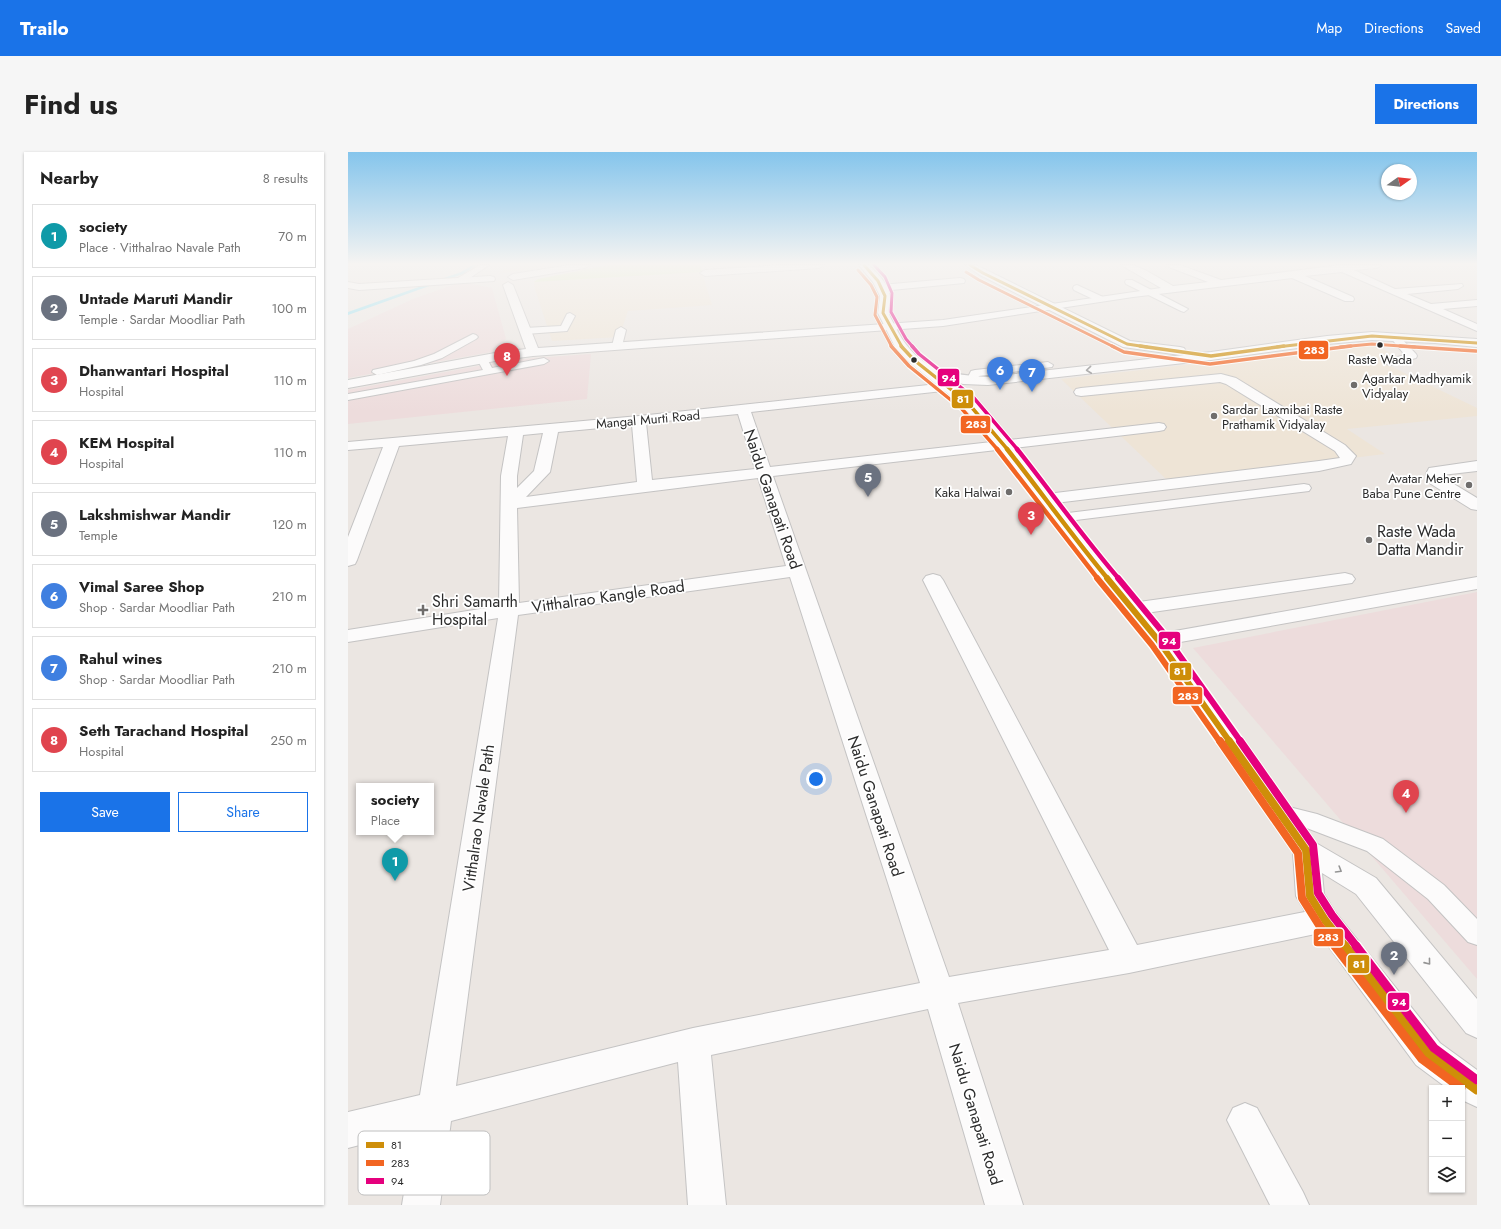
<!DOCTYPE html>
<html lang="en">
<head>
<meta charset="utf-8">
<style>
  :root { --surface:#fff; --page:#f6f6f6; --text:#222; --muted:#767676; --line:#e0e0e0; --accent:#1a73e8 }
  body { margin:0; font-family:Jost,sans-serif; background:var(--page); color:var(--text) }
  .controls { position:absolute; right:12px; bottom:12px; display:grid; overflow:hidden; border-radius:0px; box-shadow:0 1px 3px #0004 }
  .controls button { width:36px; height:36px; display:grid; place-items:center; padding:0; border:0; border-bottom:1px solid var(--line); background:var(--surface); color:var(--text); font:20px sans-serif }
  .compass { position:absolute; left:1033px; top:12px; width:36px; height:36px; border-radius:50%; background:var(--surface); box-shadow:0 1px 3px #0004; rotate:75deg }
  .you { position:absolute; left:468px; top:627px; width:14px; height:14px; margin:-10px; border:3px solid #fff; border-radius:50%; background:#1a73e8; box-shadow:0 0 0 6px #1a73e833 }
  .badge { display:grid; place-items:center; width:26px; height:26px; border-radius:50%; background:var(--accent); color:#fff; font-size:13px; font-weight:700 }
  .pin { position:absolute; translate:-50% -33px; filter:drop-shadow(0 1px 2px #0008) }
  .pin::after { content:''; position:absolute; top:21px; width:14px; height:12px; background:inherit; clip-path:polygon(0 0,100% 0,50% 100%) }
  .popup { position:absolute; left:8px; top:631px; width:78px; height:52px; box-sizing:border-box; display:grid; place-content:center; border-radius:0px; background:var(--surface); filter:drop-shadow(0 1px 3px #0005); font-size:13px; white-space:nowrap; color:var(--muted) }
  .popup b { font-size:15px; color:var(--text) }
  .popup::after { content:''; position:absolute; left:50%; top:100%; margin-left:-8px; border:8px solid transparent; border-top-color:var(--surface) }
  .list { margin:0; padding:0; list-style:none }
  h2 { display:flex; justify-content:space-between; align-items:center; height:52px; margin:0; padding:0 16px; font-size:17px }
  h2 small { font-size:13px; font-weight:400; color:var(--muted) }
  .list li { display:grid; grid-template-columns:26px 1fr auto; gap:12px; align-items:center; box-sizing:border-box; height:64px; margin:0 8px 8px; padding:0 8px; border:1px solid var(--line); border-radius:0px }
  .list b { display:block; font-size:15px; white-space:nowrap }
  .list p { margin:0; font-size:13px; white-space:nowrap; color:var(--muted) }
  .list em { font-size:13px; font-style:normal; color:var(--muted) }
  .actions { display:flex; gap:8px; padding:12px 16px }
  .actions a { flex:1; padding:9px 0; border:1px solid var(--accent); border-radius:0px; text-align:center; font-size:14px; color:var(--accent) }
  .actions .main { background:var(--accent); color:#fff }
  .icon { flex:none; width:22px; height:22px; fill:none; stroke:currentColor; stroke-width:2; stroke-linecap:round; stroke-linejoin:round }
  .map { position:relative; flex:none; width:1129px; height:1053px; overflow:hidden; border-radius:0px }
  header { display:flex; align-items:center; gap:24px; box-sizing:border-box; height:56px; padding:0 20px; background:var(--accent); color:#fff }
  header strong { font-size:19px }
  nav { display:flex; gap:22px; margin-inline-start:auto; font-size:14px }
  .intro { display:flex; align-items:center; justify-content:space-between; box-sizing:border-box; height:96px; padding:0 24px }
  h1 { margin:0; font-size:28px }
  .button { padding:10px 18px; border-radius:0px; background:var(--accent); color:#fff; font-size:14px; font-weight:700 }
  main { display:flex; gap:24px; padding:0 24px }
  aside { flex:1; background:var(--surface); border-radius:0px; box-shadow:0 1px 3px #0004 }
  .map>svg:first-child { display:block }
  .education { fill:#eee4d6 }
  .medical { fill:#eddcdc }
  .pitch { fill:#dcecb5 }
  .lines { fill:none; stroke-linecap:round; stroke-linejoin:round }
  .stream { fill:#90dff1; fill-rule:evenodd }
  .lane-casing { stroke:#c4c3c3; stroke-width:2 }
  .street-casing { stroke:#c4c3c3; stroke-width:2 }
  .secondary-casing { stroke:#c4c3c3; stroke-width:2 }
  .lane { fill:#fcfbfb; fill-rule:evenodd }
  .street { fill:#fcfbfb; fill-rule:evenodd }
  .secondary { fill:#fcfbfb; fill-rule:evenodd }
  .bus-1-far5-casing { stroke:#fff; stroke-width:4.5 }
  .bus-1-far4-casing { stroke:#fff; stroke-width:5.5 }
  .bus-1-far3-casing { stroke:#fff; stroke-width:7 }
  .bus-1-far2-casing { stroke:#fff; stroke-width:9 }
  .bus-1-far1-casing { stroke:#fff; stroke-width:10 }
  .bus-1-casing { stroke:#fff; stroke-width:12 }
  .bus-2-far5-casing { stroke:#fff; stroke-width:4.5 }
  .bus-2-far4-casing { stroke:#fff; stroke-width:5.5 }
  .bus-2-far3-casing { stroke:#fff; stroke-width:7 }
  .bus-2-far2-casing { stroke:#fff; stroke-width:9 }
  .bus-2-far1-casing { stroke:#fff; stroke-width:10 }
  .bus-2-casing { stroke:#fff; stroke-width:12 }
  .bus-3-far5-casing { stroke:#fff; stroke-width:4.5 }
  .bus-3-far4-casing { stroke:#fff; stroke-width:5.5 }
  .bus-3-far3-casing { stroke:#fff; stroke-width:7 }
  .bus-3-far2-casing { stroke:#fff; stroke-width:9 }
  .bus-3-far1-casing { stroke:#fff; stroke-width:10 }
  .bus-3-casing { stroke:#fff; stroke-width:12 }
  .bus-1-far5 { stroke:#ce8e09; stroke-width:3 }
  .bus-1-far4 { stroke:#ce8e09; stroke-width:3.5 }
  .bus-1-far3 { stroke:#ce8e09; stroke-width:4.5 }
  .bus-1-far2 { stroke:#ce8e09; stroke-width:6 }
  .bus-1-far1 { stroke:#ce8e09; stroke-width:8 }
  .bus-1 { stroke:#ce8e09; stroke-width:9 }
  .bus-2-far5 { stroke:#f26522; stroke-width:3 }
  .bus-2-far4 { stroke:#f26522; stroke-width:3.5 }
  .bus-2-far3 { stroke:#f26522; stroke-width:4.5 }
  .bus-2-far2 { stroke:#f26522; stroke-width:6 }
  .bus-2-far1 { stroke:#f26522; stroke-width:8 }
  .bus-2 { stroke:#f26522; stroke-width:9 }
  .bus-3-far5 { stroke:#e5007d; stroke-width:3 }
  .bus-3-far4 { stroke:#e5007d; stroke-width:3.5 }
  .bus-3-far3 { stroke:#e5007d; stroke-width:4.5 }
  .bus-3-far2 { stroke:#e5007d; stroke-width:6 }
  .bus-3-far1 { stroke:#e5007d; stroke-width:8 }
  .bus-3 { stroke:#e5007d; stroke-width:9 }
  .oneway { stroke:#949494 }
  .bus-dot { fill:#2c2c2c; stroke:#fff; stroke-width:1.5 }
  .poi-dot { fill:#6f6d6c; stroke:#fff; stroke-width:1.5 }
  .labels { text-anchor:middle; stroke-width:3.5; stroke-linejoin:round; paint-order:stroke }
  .far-bus-label { font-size:13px; fill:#2c2c2c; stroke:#fff }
  .far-poi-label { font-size:13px; fill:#2c2c2c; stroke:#fff; text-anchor:start }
  .far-street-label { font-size:13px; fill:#2c2c2c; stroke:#fff }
  .street-label { font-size:16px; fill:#2c2c2c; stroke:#fff }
  .poi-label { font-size:16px; fill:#2c2c2c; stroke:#fff; text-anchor:start }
  .key { fill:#fff; stroke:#c0c0c0; stroke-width:1 }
  .key-label { font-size:11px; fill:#2c2c2c }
  .line-badge { stroke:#fff; stroke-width:1.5 }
  .badge-label { font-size:11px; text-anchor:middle; font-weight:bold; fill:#fff }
</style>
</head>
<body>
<header>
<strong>Trailo</strong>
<nav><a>Map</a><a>Directions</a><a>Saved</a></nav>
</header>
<div class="intro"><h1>Find us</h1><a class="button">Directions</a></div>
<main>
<aside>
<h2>Nearby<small>8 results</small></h2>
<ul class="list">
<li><span class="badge" style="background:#0f9aa8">1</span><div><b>society</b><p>Place · Vitthalrao Navale Path</p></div><em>70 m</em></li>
<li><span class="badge" style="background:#6b7280">2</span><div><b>Untade Maruti Mandir</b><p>Temple · Sardar Moodliar Path</p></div><em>100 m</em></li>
<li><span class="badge" style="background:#e0444e">3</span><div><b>Dhanwantari Hospital</b><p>Hospital</p></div><em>110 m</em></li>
<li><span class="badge" style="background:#e0444e">4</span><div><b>KEM Hospital</b><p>Hospital</p></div><em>110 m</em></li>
<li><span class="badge" style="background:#6b7280">5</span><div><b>Lakshmishwar Mandir</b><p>Temple</p></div><em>120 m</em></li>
<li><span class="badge" style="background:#3f7fe0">6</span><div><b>Vimal Saree Shop</b><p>Shop · Sardar Moodliar Path</p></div><em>210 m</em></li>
<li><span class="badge" style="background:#3f7fe0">7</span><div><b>Rahul wines</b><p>Shop · Sardar Moodliar Path</p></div><em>210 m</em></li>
<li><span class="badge" style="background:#e0444e">8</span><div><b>Seth Tarachand Hospital</b><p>Hospital</p></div><em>250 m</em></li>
</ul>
<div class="actions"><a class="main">Save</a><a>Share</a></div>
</aside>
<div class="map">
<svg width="1129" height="1053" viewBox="0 0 1129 1053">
  <rect width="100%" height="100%" fill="#ebe6e2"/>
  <g class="education">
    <polygon points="164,113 207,113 149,122"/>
    <polygon points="354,120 364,153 280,159 271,185 204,189 186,134 186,130"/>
    <polygon points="1024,192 1055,207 1034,210 1129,256 1129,264 999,277 1037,302 819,328 713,227"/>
  </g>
  <g class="medical">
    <polygon points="113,130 144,136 158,187 143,200 0,226 0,177 65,147"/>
    <polygon points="243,202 239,247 0,272 0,238 152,210 186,206"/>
    <polygon points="1129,440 1129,827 845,496"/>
  </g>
  <polygon class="pitch" points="260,113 352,113 354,120 186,130 190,127"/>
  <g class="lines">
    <polygon class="stream" points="125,113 129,113 115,122 0,163 0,160 113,120"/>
    <defs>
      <g id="lane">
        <polygon points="132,113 141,113 116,130 110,130 110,126"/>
        <polygon points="778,128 784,128 840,157 836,160 833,159 778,132 777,130"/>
        <polygon points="729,133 755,145 756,147 755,149 749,149 726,138 725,136 726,134"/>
        <polygon points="222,161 227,164 219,179 177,182 172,179 177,176 213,174 219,162"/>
        <polygon points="273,175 278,178 274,194 272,196 266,196 264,194 268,178"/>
        <polygon points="125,182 128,183 130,185 128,187 94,206 73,213 29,223 24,220 25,218 66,209 86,202"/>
        <polygon points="1047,182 1050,183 1068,202 1069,204 1068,206 1042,213 1038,212 1037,210 1038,208 1057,203 1042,185"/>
        <polygon points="134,204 138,205 144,216 196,206 201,209 196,212 0,248 0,242 135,218 129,207"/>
        <polygon points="700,210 705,213 704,215 631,224 627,231 623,232 618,229 623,219 627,218"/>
        <polygon points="956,332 961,333 963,336 961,339 712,370 707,369 705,366 707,363 712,362"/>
        <polygon points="929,652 969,662 1035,687 1096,733 1129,767 1129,793 1120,790 1080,747 1019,699 956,675 921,665 918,660 921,655"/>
      </g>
      <g id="street">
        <polygon points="435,113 476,113 471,116 357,124 352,121 357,118"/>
        <polygon points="773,113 785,113 799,119 825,134 860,130 821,115 819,113 832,113 873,128 993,113 1033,113 1031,115 1028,116 1006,118 1047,137 1114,132 1115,134 1110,137 1059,142 1083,152 1129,148 1129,154 1095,157 1129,172 1129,179 994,120 957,124 1005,145 1006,147 1005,149 997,149 944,126 785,145 595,174 185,204 147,209 0,236 0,228 147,201 178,197 155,133 160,130 165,133 190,196 595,168 813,136"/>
        <polygon points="612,126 616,127 617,129 616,131 533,139 528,136 533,133"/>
        <polygon points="873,222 888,226 997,293 1008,304 1003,312 971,319 699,352 693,351 691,347 693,343 699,342 971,309 992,306 987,299 878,232 872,230 733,244 728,243 726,240 728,237 733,236"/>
        <path d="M599,231L604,232L606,235L604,238L403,260L422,315L811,271L816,272L818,275L816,278L811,279L425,324L601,825L761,798L575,428L578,424L585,422L592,424L595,428L789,793L977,756L987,760L992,768L987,776L977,780L781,821L610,851L675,1053H637L580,857L363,903L378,1053H340L330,910L103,969L92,1053H54L66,979L0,996V960L72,943L150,466L0,490V478L151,454L153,324L160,284L51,294L9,408L7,412L0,414V385L35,295L0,298V290L291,264ZM390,262L407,317L304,328L298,271ZM284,273L289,330L178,345L202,320L210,280ZM195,281L186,319L169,336V324L175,283ZM410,326L438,414L171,451L169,356ZM442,425L572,831L345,876L108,934L170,463Z"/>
        <polygon points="1129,309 1129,319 1094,323 1096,326 1129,346 1129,358 1123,357 1083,332 1078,322 1081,316"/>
        <polygon points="997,421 1004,423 1007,427 1004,431 784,463 777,461 774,457 777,453 784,451"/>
        <polygon points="1129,425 1129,437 810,494 803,492 800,488 803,484 810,482"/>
        <polygon points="897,951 909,956 955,1040 961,1053 922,1053 879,968 885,956"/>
      </g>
      <g id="secondary">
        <polygon points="222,113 242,113 237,116 165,128 160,125 165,122"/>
        <path d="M511,113H521C529,121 542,133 542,146C542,150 540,156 541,161C542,167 548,174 550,180C571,218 600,223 640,225L863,200L979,184L1024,180L1129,187V195L1087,191L1024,188L979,192L863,208L640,233L615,232L599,228L625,248L660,289L705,343L738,389L817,484L968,691L1028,726L1129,847V886L1118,881L1008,742L974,721L976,742L987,760L1092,891L1129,918V955L1114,948V936H1099L1068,913L967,776L948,744L945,700L802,492L726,397L693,351L650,295L615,254L562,211L547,195L530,161L532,144L525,130Z"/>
        <polygon points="617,113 628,113 782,189 832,195 836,196 838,199 836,202 832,203 775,195 632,123"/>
        <polygon points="142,124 146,125 147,127 146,129 11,138 0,136 0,130 11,132"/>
      </g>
    </defs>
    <use href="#lane" class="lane-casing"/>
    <use href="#street" class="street-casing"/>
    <use href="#secondary" class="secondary-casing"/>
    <use href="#lane" class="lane"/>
    <use href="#street" class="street"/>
    <use href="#secondary" class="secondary"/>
    <defs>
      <g id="bus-1-far5">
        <polyline points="516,113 530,129 537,144 535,161 554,195"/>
        <polyline points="622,113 635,121 779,192 799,195"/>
        <polyline points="929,195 1024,184 1129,191"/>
      </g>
      <g id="bus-1-far4">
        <polyline points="553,194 566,208 620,251 660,298"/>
        <polyline points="792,194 863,204 936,194"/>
      </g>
      <path id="bus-1-far3" d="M659,297C693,340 725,385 760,427"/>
      <polyline id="bus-1-far2" points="759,426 810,488 882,590"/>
      <polyline id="bus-1-far1" points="881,589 958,698 962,744 977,768 998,795"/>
      <polyline id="bus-1" points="997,794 1080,902 1129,938"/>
      <g id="bus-2-far5">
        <polyline points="510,118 523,133 529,145 527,163 544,195"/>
        <polyline points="618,120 631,128 766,195"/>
        <polyline points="992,195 1024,192 1067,195"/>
      </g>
      <g id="bus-2-far4">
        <polyline points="543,194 561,214 614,257 650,298"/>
        <polyline points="764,194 776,200 862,212 1003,194"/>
        <polyline points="1052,194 1128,199"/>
      </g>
      <polyline id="bus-2-far3" points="649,297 750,427"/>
      <polyline id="bus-2-far2" points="749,426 804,493 872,590"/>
      <polyline id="bus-2-far1" points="872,589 950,701 954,746 971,773 988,795"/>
      <polyline id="bus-2" points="987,794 1074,907 1113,936"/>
      <polyline id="bus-3-far5" points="526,113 537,125 544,141 543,160 558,187 565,195"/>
      <polyline id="bus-3-far4" points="564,194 571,202 625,245 670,298"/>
      <path id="bus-3-far3" d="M669,297C703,340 735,385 771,427"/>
      <polyline id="bus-3-far2" points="770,426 817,483 893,590"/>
      <polyline id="bus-3-far1" points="892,589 965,693 970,741 984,763 1009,795"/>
      <polyline id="bus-3" points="1008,794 1086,896 1129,928"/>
    </defs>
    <use href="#bus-1-far5" class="bus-1-far5-casing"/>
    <use href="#bus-1-far4" class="bus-1-far4-casing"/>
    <use href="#bus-1-far3" class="bus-1-far3-casing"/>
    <use href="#bus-1-far2" class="bus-1-far2-casing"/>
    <use href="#bus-1-far1" class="bus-1-far1-casing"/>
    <use href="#bus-1" class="bus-1-casing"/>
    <use href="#bus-2-far5" class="bus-2-far5-casing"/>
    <use href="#bus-2-far4" class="bus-2-far4-casing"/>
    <use href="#bus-2-far3" class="bus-2-far3-casing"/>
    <use href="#bus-2-far2" class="bus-2-far2-casing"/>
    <use href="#bus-2-far1" class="bus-2-far1-casing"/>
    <use href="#bus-2" class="bus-2-casing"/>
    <use href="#bus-3-far5" class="bus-3-far5-casing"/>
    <use href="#bus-3-far4" class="bus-3-far4-casing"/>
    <use href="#bus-3-far3" class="bus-3-far3-casing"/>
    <use href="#bus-3-far2" class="bus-3-far2-casing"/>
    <use href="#bus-3-far1" class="bus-3-far1-casing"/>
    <use href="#bus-3" class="bus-3-casing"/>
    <use href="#bus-1-far5" class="bus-1-far5"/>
    <use href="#bus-1-far4" class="bus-1-far4"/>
    <use href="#bus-1-far3" class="bus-1-far3"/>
    <use href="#bus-1-far2" class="bus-1-far2"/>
    <use href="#bus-1-far1" class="bus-1-far1"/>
    <use href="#bus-1" class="bus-1"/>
    <use href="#bus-2-far5" class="bus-2-far5"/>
    <use href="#bus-2-far4" class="bus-2-far4"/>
    <use href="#bus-2-far3" class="bus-2-far3"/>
    <use href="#bus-2-far2" class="bus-2-far2"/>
    <use href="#bus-2-far1" class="bus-2-far1"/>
    <use href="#bus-2" class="bus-2"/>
    <use href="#bus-3-far5" class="bus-3-far5"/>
    <use href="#bus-3-far4" class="bus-3-far4"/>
    <use href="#bus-3-far3" class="bus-3-far3"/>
    <use href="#bus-3-far2" class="bus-3-far2"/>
    <use href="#bus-3-far1" class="bus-3-far1"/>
    <use href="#bus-3" class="bus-3"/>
  </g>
  <defs><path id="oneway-chevron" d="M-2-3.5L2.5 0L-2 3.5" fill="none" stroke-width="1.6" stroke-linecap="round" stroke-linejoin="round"/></defs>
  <g class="oneway">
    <use href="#oneway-chevron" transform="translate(741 218) rotate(174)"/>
    <use href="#oneway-chevron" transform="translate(991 718) rotate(31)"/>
    <use href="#oneway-chevron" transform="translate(1080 810) rotate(51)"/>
  </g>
  <linearGradient id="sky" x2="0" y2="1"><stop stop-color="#85c5ec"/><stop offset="0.43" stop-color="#f6f4f2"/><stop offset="1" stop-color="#f6f4f2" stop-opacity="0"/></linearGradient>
  <rect width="1129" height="260" fill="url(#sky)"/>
  <g class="bus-dot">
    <circle cx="1032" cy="193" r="3.5"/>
    <circle cx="566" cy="208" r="3.5"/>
  </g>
  <g class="poi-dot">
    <circle cx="1006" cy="233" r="4"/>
    <circle cx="866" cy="264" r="4"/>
    <circle cx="1121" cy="333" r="4"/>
    <circle cx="661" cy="340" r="4"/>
    <circle cx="1021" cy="388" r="4"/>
    <path d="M73 452h4v4h4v4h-4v4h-4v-4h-4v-4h4z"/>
  </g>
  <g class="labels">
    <g class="far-bus-label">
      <text x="1032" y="212">Raste Wada</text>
    </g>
    <g class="far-poi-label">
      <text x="1014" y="231">Agarkar Madhyamik<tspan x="1014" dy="15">Vidyalay</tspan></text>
      <text x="874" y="262">Sardar Laxmibai Raste<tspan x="874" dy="15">Prathamik Vidyalay</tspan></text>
      <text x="1113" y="331" text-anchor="end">Avatar Meher<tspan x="1113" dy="15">Baba Pune Centre</tspan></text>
      <text x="653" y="345" text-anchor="end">Kaka Halwai</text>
    </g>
    <g class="far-street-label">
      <text transform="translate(300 267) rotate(-5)" y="5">Mangal Murti Road</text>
    </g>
    <g class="street-label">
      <text transform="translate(425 347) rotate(71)" y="6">Naidu Ganapati Road</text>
      <text transform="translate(260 444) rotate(-8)" y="6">Vitthalrao Kangle Road</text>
      <text transform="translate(528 654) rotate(72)" y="6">Naidu Ganapati Road</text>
      <text transform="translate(130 666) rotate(-82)" y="6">Vitthalrao Navale Path</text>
      <text transform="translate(628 962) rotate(73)" y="6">Naidu Ganapati Road</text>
    </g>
    <g class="poi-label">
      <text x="1029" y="385">Raste Wada<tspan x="1029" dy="18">Datta Mandir</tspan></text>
      <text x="84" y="455">Shri Samarth<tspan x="84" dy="18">Hospital</tspan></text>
    </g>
  </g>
  <rect x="10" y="979" width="132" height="64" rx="6" class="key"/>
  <rect x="18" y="990" width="18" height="6" fill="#ce8e09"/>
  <rect x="18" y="1008" width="18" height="6" fill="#f26522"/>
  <rect x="18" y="1026" width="18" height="6" fill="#e5007d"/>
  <g class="key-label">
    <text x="43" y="997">81</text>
    <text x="43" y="1015">283</text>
    <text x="43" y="1033">94</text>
  </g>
  <g class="line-badge">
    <rect x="950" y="188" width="31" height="20" rx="4" fill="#f26522"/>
    <rect x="589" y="216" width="23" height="19" rx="4" fill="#e5007d"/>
    <rect x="603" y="237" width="23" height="20" rx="4" fill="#ce8e09"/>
    <rect x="612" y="263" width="31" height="19" rx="4" fill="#f26522"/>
    <rect x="810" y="479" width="23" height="19" rx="4" fill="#e5007d"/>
    <rect x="821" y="510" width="23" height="19" rx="4" fill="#ce8e09"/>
    <rect x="824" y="534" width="31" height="19" rx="4" fill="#f26522"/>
    <rect x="965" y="776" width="31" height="19" rx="4" fill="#f26522"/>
    <rect x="999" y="802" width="23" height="20" rx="4" fill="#ce8e09"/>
    <rect x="1039" y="840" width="23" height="19" rx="4" fill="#e5007d"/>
  </g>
  <g class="badge-label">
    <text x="966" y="202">283</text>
    <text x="601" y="230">94</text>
    <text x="615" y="251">81</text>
    <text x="628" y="276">283</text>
    <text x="821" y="493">94</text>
    <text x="832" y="523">81</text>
    <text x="840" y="548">283</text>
    <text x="980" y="789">283</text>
    <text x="1011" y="816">81</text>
    <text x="1051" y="854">94</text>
  </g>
</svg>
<div class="controls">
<button>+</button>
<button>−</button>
<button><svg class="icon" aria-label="layers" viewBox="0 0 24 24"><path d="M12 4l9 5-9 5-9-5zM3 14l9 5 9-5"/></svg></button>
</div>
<svg class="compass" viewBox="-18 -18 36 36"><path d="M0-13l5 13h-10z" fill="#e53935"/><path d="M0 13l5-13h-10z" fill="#767676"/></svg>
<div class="you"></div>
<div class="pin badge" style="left:47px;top:729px;background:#0f9aa8">1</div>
<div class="popup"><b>society</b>Place</div>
<div class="pin badge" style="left:1046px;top:823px;background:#6b7280">2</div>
<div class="pin badge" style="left:683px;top:383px;background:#e0444e">3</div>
<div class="pin badge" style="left:1058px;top:661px;background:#e0444e">4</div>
<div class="pin badge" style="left:520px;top:345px;background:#6b7280">5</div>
<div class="pin badge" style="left:652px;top:238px;background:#3f7fe0">6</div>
<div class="pin badge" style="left:684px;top:240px;background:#3f7fe0">7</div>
<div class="pin badge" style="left:159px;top:224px;background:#e0444e">8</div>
</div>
</main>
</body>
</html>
